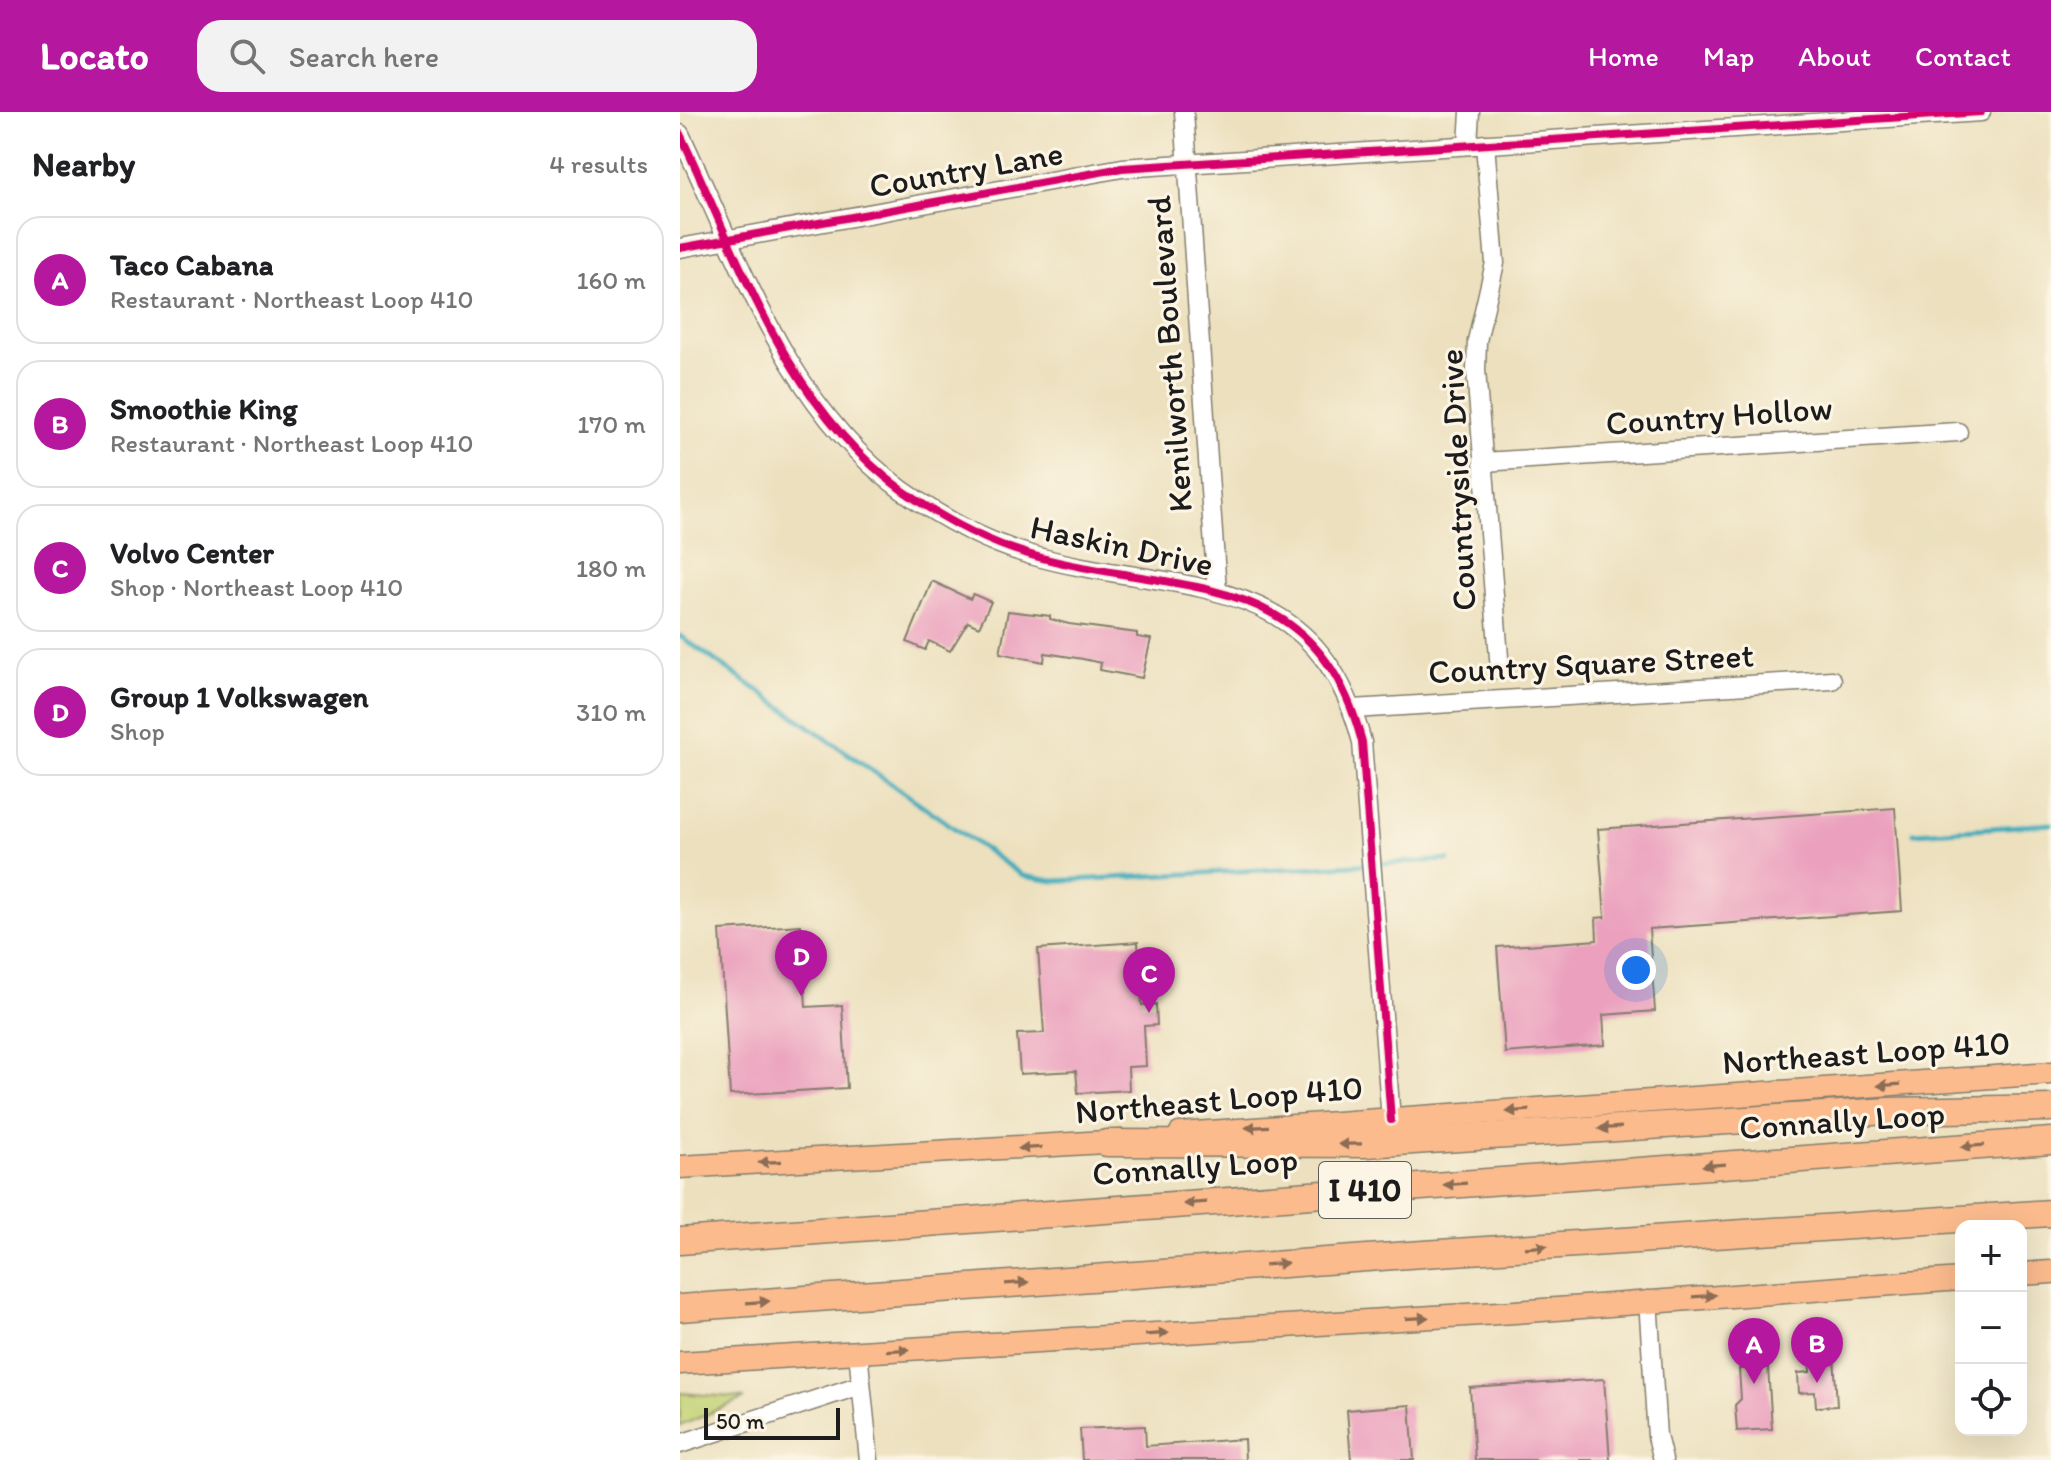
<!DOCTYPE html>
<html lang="en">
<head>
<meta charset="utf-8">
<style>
  :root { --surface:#fff; --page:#f2f2f2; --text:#202124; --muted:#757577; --line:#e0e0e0; --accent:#b5179e }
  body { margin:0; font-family:Itim,sans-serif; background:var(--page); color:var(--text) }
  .controls { position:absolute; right:24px; bottom:24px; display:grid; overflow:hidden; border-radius:16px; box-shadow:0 8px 32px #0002 }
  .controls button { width:72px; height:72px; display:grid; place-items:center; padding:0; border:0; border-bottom:2px solid var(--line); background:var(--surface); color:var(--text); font:40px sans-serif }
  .scale { position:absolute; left:24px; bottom:20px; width:136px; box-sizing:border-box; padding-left:8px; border:4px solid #1c1c1c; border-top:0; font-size:22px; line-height:28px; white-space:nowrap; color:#1c1c1c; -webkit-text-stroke:6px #fcf5e5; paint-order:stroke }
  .you { position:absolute; left:956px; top:858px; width:28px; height:28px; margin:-20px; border:6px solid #fff; border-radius:50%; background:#1a73e8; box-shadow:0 0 0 12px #1a73e833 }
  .badge { display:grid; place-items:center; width:52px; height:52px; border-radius:50%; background:var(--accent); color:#fff; font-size:26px; font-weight:700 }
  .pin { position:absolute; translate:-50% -66px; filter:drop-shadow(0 2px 4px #0008) }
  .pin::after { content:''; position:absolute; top:42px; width:28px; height:24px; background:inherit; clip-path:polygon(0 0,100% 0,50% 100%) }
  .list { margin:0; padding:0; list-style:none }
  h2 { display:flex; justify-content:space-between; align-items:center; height:104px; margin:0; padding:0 32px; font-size:34px }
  h2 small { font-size:26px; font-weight:400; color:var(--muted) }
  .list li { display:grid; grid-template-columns:52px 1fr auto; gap:24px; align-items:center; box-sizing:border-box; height:128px; margin:0 16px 16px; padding:0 16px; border:2px solid var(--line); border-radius:24px }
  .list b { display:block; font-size:30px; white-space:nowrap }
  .list p { margin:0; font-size:26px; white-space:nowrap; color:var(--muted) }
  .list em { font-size:26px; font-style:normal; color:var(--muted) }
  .icon { flex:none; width:44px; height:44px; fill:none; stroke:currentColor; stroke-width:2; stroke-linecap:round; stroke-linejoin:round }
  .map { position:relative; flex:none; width:1371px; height:1348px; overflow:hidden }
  header { display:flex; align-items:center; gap:48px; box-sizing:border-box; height:112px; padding:0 40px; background:var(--accent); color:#fff }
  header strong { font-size:38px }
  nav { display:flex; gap:44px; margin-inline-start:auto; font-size:28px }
  .search { width:560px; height:72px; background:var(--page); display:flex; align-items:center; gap:20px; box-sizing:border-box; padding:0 28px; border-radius:24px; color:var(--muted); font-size:30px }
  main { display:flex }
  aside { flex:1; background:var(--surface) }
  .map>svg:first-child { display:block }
  .green { fill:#c3d274; stroke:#707748; stroke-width:2 }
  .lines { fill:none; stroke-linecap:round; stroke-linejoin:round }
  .stream { stroke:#3dabbb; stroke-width:5 }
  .building { fill:#eba1be }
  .minor-casing { stroke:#847e6d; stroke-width:21 }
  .major-casing { stroke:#847e6d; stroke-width:25 }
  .highway-casing { stroke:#847e6d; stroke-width:29 }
  .minor { stroke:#fff; stroke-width:18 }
  .major { stroke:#fbbb8d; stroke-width:22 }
  .highway { stroke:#fbbb8d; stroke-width:26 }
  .cycleway-casing { stroke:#fcf5e5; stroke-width:13 }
  .cycleway { stroke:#d6006c; stroke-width:8 }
  .oneway { fill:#8c6c54 }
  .labels { text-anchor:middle; stroke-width:6; stroke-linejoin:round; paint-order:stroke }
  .shield { fill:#fcf5e5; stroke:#5f5d58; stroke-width:2 }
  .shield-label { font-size:32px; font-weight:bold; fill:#1c1c1c }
  .street-label { font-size:34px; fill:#1c1c1c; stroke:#fcf5e5 }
</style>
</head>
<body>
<header>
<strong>Locato</strong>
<div class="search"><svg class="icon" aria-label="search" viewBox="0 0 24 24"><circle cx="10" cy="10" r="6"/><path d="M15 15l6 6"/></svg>Search here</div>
<nav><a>Home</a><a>Map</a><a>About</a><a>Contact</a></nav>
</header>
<main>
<aside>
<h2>Nearby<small>4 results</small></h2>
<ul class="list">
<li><span class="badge">A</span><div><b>Taco Cabana</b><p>Restaurant · Northeast Loop 410</p></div><em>160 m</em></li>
<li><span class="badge">B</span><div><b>Smoothie King</b><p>Restaurant · Northeast Loop 410</p></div><em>170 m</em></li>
<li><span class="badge">C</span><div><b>Volvo Center</b><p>Shop · Northeast Loop 410</p></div><em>180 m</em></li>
<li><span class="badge">D</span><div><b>Group 1 Volkswagen</b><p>Shop</p></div><em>310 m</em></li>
</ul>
</aside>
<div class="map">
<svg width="1371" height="1348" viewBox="0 0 1371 1348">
  <rect width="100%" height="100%" fill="#fcf5e5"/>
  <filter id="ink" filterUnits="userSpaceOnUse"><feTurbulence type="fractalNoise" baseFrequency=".0125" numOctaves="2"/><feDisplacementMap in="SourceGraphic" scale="16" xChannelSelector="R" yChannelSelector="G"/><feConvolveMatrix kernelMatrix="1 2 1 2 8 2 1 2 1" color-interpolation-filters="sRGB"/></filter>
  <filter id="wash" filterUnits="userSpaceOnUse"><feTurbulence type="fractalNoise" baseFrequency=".006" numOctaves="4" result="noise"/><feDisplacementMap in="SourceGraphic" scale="32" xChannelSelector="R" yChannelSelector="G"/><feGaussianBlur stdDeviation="1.8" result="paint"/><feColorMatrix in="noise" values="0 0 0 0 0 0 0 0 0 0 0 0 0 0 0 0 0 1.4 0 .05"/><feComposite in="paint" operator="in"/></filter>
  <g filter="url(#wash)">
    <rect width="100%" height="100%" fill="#ece0be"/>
    <polygon class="green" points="0,1281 65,1286 0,1314"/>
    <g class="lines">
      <g class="stream">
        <polyline points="0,524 343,764 373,769 769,748"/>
        <polyline points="1234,721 1371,712"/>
      </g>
    </g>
    <g id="blocks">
      <g class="building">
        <polygon points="252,469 290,487 293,482 311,490 299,515 288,510 270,539 249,529 245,538 227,530"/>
        <polygon points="328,499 370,504 370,507 389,512 457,521 457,525 471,527 462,566 420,558 421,551 403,547 365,541 364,550 320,541"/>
        <polygon points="1215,696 1222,799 969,817 975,899 923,903 925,933 825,941 817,835 917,828 916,806 925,805 918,717"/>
        <polygon points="121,813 126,895 162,893 167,976 50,983 40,818"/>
        <polygon points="458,830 462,893 476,892 477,913 464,914 466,954 448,955 449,978 398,981 396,959 340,962 337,922 364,921 358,837"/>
        <polygon points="1154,1243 1157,1294 1136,1295 1135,1280 1119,1281 1118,1261 1130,1260 1129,1244"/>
        <polygon points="1088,1255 1092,1317 1057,1319 1055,1293 1061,1287 1059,1257"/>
        <polygon points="924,1267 930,1348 795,1348 790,1276"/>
        <polygon points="730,1293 734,1348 671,1348 667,1298"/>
        <polygon points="465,1314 466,1334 564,1327 565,1348 402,1348 400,1317"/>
      </g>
    </g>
  </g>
  <g filter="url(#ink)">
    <use href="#blocks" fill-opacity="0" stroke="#847e6d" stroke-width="2"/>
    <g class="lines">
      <defs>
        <g id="minor">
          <polyline points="504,0 537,479"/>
          <path d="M0,22C59,146 106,294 222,378C260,405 306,430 351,443C494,484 635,450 682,630L711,1008"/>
          <polyline points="805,32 815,151 797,229 796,258 820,558"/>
          <polyline points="788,33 790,0"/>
          <polyline points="0,136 442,56 1301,0"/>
          <polyline points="803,350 1278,320"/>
          <polyline points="673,597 1152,568"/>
          <polyline points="968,1188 977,1324 983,1348"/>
          <polyline points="178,1240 189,1348"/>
          <polyline points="0,1332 181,1273"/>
        </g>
        <g id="major">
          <polyline points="500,1022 1371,961"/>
          <polyline points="0,1055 442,1029"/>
          <polyline points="1341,1162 1371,1160"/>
          <polyline points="0,1251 835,1200 1281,1167"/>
        </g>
        <g id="highway">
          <polyline points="427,1031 686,1032 1208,999 1371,996"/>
          <polyline points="0,1129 1371,1029"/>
          <polyline points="0,1196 728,1143 1371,1101"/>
        </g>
      </defs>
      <use href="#minor" class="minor-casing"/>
      <use href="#major" class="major-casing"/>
      <use href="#highway" class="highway-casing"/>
      <use href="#minor" class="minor"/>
      <use href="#major" class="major"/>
      <use href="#highway" class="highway"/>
      <defs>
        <g id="cycleway">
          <path d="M0,22C59,146 106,294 222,378C260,405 306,430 351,443C494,484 635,450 682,630L711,1008"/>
          <polyline points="0,136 442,56 1301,0"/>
        </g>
      </defs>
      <use href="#cycleway" class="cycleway-casing"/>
      <use href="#cycleway" class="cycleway"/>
    </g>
    <defs><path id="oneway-solid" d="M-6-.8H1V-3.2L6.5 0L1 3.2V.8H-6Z" transform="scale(2)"/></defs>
    <g class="oneway">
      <use href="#oneway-solid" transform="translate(1209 973) rotate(176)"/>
      <use href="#oneway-solid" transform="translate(838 999) rotate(176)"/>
      <use href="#oneway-solid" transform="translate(577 1015) rotate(177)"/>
      <use href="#oneway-solid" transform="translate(930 1016) rotate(176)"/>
      <use href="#oneway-solid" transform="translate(670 1032) rotate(179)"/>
      <use href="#oneway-solid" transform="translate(1293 1034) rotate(176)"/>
      <use href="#oneway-solid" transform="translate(350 1036) rotate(177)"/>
      <use href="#oneway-solid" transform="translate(90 1050) rotate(177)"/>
      <use href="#oneway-solid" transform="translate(1034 1053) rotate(176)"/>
      <use href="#oneway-solid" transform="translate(775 1072) rotate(176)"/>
      <use href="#oneway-solid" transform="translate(515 1091) rotate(176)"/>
      <use href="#oneway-solid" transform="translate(856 1135) rotate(-4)"/>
      <use href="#oneway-solid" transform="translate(596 1152) rotate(-4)"/>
      <use href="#oneway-solid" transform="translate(337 1171) rotate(-4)"/>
      <use href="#oneway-solid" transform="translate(1024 1184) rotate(-4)"/>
      <use href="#oneway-solid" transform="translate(78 1190) rotate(-4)"/>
      <use href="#oneway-solid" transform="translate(737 1206) rotate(-3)"/>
      <use href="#oneway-solid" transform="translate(477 1222) rotate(-4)"/>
      <use href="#oneway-solid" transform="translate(218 1238) rotate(-3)"/>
    </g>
  </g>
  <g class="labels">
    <rect class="shield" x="639" y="1050" width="92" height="56" rx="6"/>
    <g class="shield-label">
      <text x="685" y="1089">I 410</text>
    </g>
    <g class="street-label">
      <text transform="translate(286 57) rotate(-10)" y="12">Country Lane</text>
      <text transform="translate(489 242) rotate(-94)" y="12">Kenilworth Boulevard</text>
      <text transform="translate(1039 303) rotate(-4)" y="12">Country Hollow</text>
      <text transform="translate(777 368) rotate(-93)" y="12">Countryside Drive</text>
      <text transform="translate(442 433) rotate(12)" y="12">Haskin Drive</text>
      <text transform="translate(911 551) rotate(-3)" y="12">Country Square Street</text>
      <text transform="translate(1186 940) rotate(-4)" y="12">Northeast Loop 410</text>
      <text transform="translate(539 987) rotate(-5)" y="12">Northeast Loop 410</text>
      <text transform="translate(1162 1008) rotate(-4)" y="12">Connally Loop</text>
      <text transform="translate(515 1054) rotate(-4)" y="12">Connally Loop</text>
    </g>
  </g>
</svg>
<div class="controls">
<button>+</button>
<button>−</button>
<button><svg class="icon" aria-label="locate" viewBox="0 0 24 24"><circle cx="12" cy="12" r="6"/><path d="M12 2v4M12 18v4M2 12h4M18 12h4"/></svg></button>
</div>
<div class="scale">50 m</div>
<div class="you"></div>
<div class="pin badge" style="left:1074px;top:1272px">A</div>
<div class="pin badge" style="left:1137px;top:1271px">B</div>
<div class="pin badge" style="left:469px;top:901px">C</div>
<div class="pin badge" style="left:121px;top:884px">D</div>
</div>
</main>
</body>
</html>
